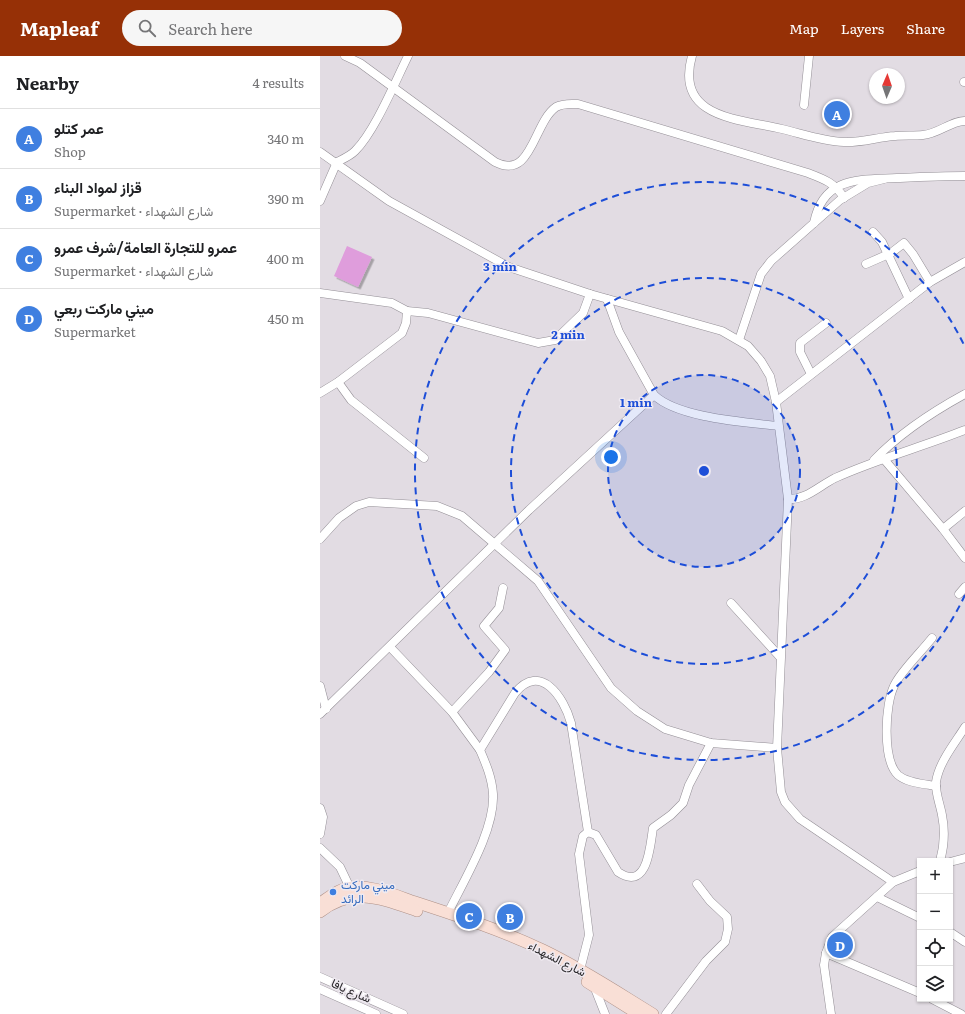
<!DOCTYPE html>
<html lang="en">
<head>
<meta charset="utf-8">
<style>
  :root { --surface:#fff; --page:#f6f6f6; --text:#202124; --muted:#757577; --line:#e0e0e0; --accent:#963006 }
  body { margin:0; font-family:Literata,Vazirmatn,serif; background:var(--page); color:var(--text) }
  .controls { position:absolute; right:12px; bottom:12px; display:grid; overflow:hidden; border-radius:0px; box-shadow:0 1px 3px #0004 }
  .controls button { width:36px; height:36px; display:grid; place-items:center; padding:0; border:0; border-bottom:1px solid var(--line); background:var(--surface); color:var(--text); font:20px sans-serif }
  .compass { position:absolute; left:549px; top:12px; width:36px; height:36px; border-radius:50%; background:var(--surface); box-shadow:0 1px 3px #0004; rotate:2deg }
  .you { position:absolute; left:291px; top:401px; width:14px; height:14px; margin:-10px; border:3px solid #fff; border-radius:50%; background:#1a73e8; box-shadow:0 0 0 6px #1a73e833 }
  .badge { display:grid; place-items:center; width:26px; height:26px; border-radius:50%; background:var(--accent); color:#fff; font-size:13px; font-weight:700 }
  .pin { position:absolute; translate:-50% -50%; border:2px solid #fff; box-shadow:0 1px 4px #0006 }
  .list { margin:0; padding:0; list-style:none }
  h2 { display:flex; justify-content:space-between; align-items:center; height:52px; margin:0; padding:0 16px; font-size:17px }
  h2 small { font-size:13px; font-weight:400; color:var(--muted) }
  .list li { display:grid; grid-template-columns:26px 1fr auto; gap:12px; align-items:center; box-sizing:border-box; height:60px; padding:0 16px; border-top:1px solid var(--line) }
  .list b { display:block; font-size:15px; white-space:nowrap }
  .list p { margin:0; font-size:13px; white-space:nowrap; color:var(--muted) }
  .list em { font-size:13px; font-style:normal; color:var(--muted) }
  .icon { flex:none; width:22px; height:22px; fill:none; stroke:currentColor; stroke-width:2; stroke-linecap:round; stroke-linejoin:round }
  .map { position:relative; flex:none; width:645px; height:958px; overflow:hidden }
  header { display:flex; align-items:center; gap:24px; box-sizing:border-box; height:56px; padding:0 20px; background:var(--accent); color:#fff }
  header strong { font-size:19px }
  nav { display:flex; gap:22px; margin-inline-start:auto; font-size:14px }
  .search { width:280px; height:36px; background:var(--page); display:flex; align-items:center; gap:10px; box-sizing:border-box; padding:0 14px; border-radius:22px; color:var(--muted); font-size:15px }
  main { display:flex }
  aside { flex:1; background:var(--surface) }
  .map>svg:first-child { display:block }
  .building { fill:#df9ddc; filter:url(#shadow) }
  .lines { fill:none; stroke-linecap:round; stroke-linejoin:round }
  .minor-casing { stroke:#948f96; stroke-width:9 }
  .major-casing { stroke:#ae9188; stroke-width:12 }
  .minor { stroke:#fff; stroke-width:8 }
  .major { stroke:#f9dfd6; stroke-width:11 }
  .ring { fill:none; stroke:#1d4ed8; stroke-width:2; stroke-dasharray:7 5 }
  .shop-dot { fill:#3f7fe0; stroke:#efeaf1; stroke-width:1.5 }
  .labels { text-anchor:middle; stroke-width:3; stroke-linejoin:round; paint-order:stroke }
  .shop-label { font-size:12px; fill:#366cbe; stroke:#efeaf1; text-anchor:start }
  .street-label { font-size:12px; fill:#29272a; stroke:#efeaf1 }
  .centre { fill:#1d4ed8; stroke:#efeaf1; stroke-width:2 }
  .ring-label { font-size:12px; text-anchor:middle; font-weight:bold; fill:#1d4ed8; stroke:#efeaf1; stroke-width:3; stroke-linejoin:round; paint-order:stroke }
</style>
</head>
<body>
<header>
<strong>Mapleaf</strong>
<div class="search"><svg class="icon" aria-label="search" viewBox="0 0 24 24"><circle cx="10" cy="10" r="6"/><path d="M15 15l6 6"/></svg>Search here</div>
<nav><a>Map</a><a>Layers</a><a>Share</a></nav>
</header>
<main>
<aside>
<h2>Nearby<small>4 results</small></h2>
<ul class="list">
<li><span class="badge" style="background:#3f7fe0">A</span><div><b>عمر كتلو</b><p>Shop</p></div><em>340 m</em></li>
<li><span class="badge" style="background:#3f7fe0">B</span><div><b>قزاز لمواد البناء</b><p>Supermarket · شارع الشهداء</p></div><em>390 m</em></li>
<li><span class="badge" style="background:#3f7fe0">C</span><div><b>عمرو للتجارة العامة/شرف عمرو</b><p>Supermarket · شارع الشهداء</p></div><em>400 m</em></li>
<li><span class="badge" style="background:#3f7fe0">D</span><div><b>ميني ماركت ربعي</b><p>Supermarket</p></div><em>450 m</em></li>
</ul>
</aside>
<div class="map">
<svg width="645" height="958" viewBox="0 0 645 958">
  <defs>
    <filter id="shadow"><feDropShadow dx="2.5" dy="2.5" stdDeviation="0" flood-color="#0004"/></filter>
  </defs>
  <rect width="100%" height="100%" fill="#e2dce3"/>
  <polygon class="building" points="27,190 52,201 38,231 14,220"/>
  <g class="lines">
    <defs>
      <g id="minor">
        <path d="M25,0L40,7L175,106C212,125 213,67 236,51C243,47 250,48 258,48L488,117C504,123 515,127 524,142"/>
        <path d="M372,0C354,63 421,63 462,73C483,78 502,85 524,86C541,87 558,81 575,80C584,79 594,80 603,79C618,78 633,64 645,65"/>
        <polyline points="644,26 645,26"/>
        <polyline points="484,49 489,0"/>
        <polyline points="0,96 69,145 189,211 270,238 402,275 428,290 441,305 450,320 456,346 468,443 457,692 461,736 465,746 480,763 573,826"/>
        <path d="M0,145L17,106C23,103 30,100 35,95C55,75 75,26 88,0"/>
        <path d="M494,167C503,120 540,124 577,122C600,121 622,120 645,120"/>
        <polyline points="553,176 562,186 589,243"/>
        <polyline points="546,208 571,197 584,187 593,198 610,226"/>
        <polyline points="0,237 72,247 87,255 86,267 82,277 18,326 0,337"/>
        <path d="M287,243L299,276L334,339C358,362 425,366 458,370"/>
        <polyline points="87,255 108,257 218,287 235,284 263,257 270,238"/>
        <polyline points="419,284 441,218 451,205 520,144 548,127 564,123"/>
        <polyline points="491,318 480,296 480,287 506,267"/>
        <polyline points="18,326 31,344 104,402"/>
        <polyline points="456,346 610,226 645,206"/>
        <polyline points="563,402 623,473 645,502"/>
        <path d="M554,404C580,377 612,356 645,338"/>
        <path d="M468,443C486,444 499,430 515,422C557,403 602,391 645,374"/>
        <polyline points="623,473 645,455"/>
        <polyline points="0,483 19,462 36,450 49,446 117,450 142,460 218,525 291,632 317,655 345,673 391,687 457,692"/>
        <polyline points="639,538 645,531"/>
        <polyline points="411,547 460,601"/>
        <path d="M612,582C602,595 580,616 574,630C565,648 562,704 578,719C587,727 605,728 616,730"/>
        <polyline points="70,591 132,656"/>
        <polyline points="0,630 6,653"/>
        <polyline points="0,658 209,454 334,339"/>
        <polyline points="160,694 132,656 169,616 185,594 164,570 179,552 183,532"/>
        <polyline points="0,752 3,761 0,778"/>
        <polyline points="0,792 20,811 30,832"/>
        <path d="M620,805C624,791 625,774 622,759C620,748 615,736 616,726C619,706 635,687 645,671"/>
        <polyline points="630,806 645,802"/>
        <polyline points="557,841 600,862"/>
        <path d="M128,857C144,824 175,774 173,738C172,722 166,708 160,694L195,637C220,606 244,641 251,667L268,776"/>
        <polyline points="630,876 645,886"/>
        <polyline points="506,897 600,937"/>
        <path d="M260,914L269,879L259,798L263,780L268,776L276,779L298,816C328,836 330,790 333,772L351,759L363,747L369,729L391,687"/>
        <polyline points="0,921 83,958"/>
        <polyline points="274,930 285,958"/>
        <polyline points="0,933 56,958"/>
        <polyline points="612,943 641,958"/>
        <polyline points="346,958 386,905 405,886 408,873 407,861 390,845 377,828"/>
        <polyline points="511,958 504,909 506,897 512,881 573,826 600,815"/>
      </g>
      <g id="major">
        <path d="M0,847C8,842 17,834 27,832C48,827 75,839 95,846C138,860 181,874 223,894C261,912 297,936 333,958"/>
        <path d="M0,856C32,830 62,843 97,855"/>
        <polyline points="267,926 318,958"/>
      </g>
    </defs>
    <use href="#minor" class="minor-casing"/>
    <use href="#major" class="major-casing"/>
    <use href="#minor" class="minor"/>
    <use href="#major" class="major"/>
  </g>
  <circle cx="384" cy="415" r="96" fill="#1d4ed8" fill-opacity=".12"/>
  <g class="ring">
    <circle cx="384" cy="415" r="96"/>
    <circle cx="384" cy="415" r="193"/>
    <path d="M645 539A289 289 0 1 1 645 291"/>
  </g>
  <circle class="shop-dot" cx="13" cy="836" r="4"/>
  <g class="labels">
    <g class="shop-label">
      <text x="21" y="833">ميني ماركت<tspan x="21" dy="14">الرائد</tspan></text>
    </g>
    <g class="street-label">
      <text transform="translate(237 903) rotate(27)" y="4">شارع الشهداء</text>
      <text transform="translate(31 935) rotate(24)" y="4">شارع يافا</text>
    </g>
  </g>
  <circle cx="384" cy="415" r="6" class="centre"/>
  <g class="ring-label">
    <text x="180" y="215">3 min</text>
    <text x="248" y="283">2 min</text>
    <text x="316" y="351">1 min</text>
  </g>
</svg>
<div class="controls">
<button>+</button>
<button>−</button>
<button><svg class="icon" aria-label="locate" viewBox="0 0 24 24"><circle cx="12" cy="12" r="6"/><path d="M12 2v4M12 18v4M2 12h4M18 12h4"/></svg></button>
<button><svg class="icon" aria-label="layers" viewBox="0 0 24 24"><path d="M12 4l9 5-9 5-9-5zM3 14l9 5 9-5"/></svg></button>
</div>
<svg class="compass" viewBox="-18 -18 36 36"><path d="M0-13l5 13h-10z" fill="#e53935"/><path d="M0 13l5-13h-10z" fill="#757577"/></svg>
<div class="you"></div>
<div class="pin badge" style="left:517px;top:58px;background:#3f7fe0">A</div>
<div class="pin badge" style="left:190px;top:861px;background:#3f7fe0">B</div>
<div class="pin badge" style="left:149px;top:860px;background:#3f7fe0">C</div>
<div class="pin badge" style="left:520px;top:889px;background:#3f7fe0">D</div>
</div>
</main>
</body>
</html>
